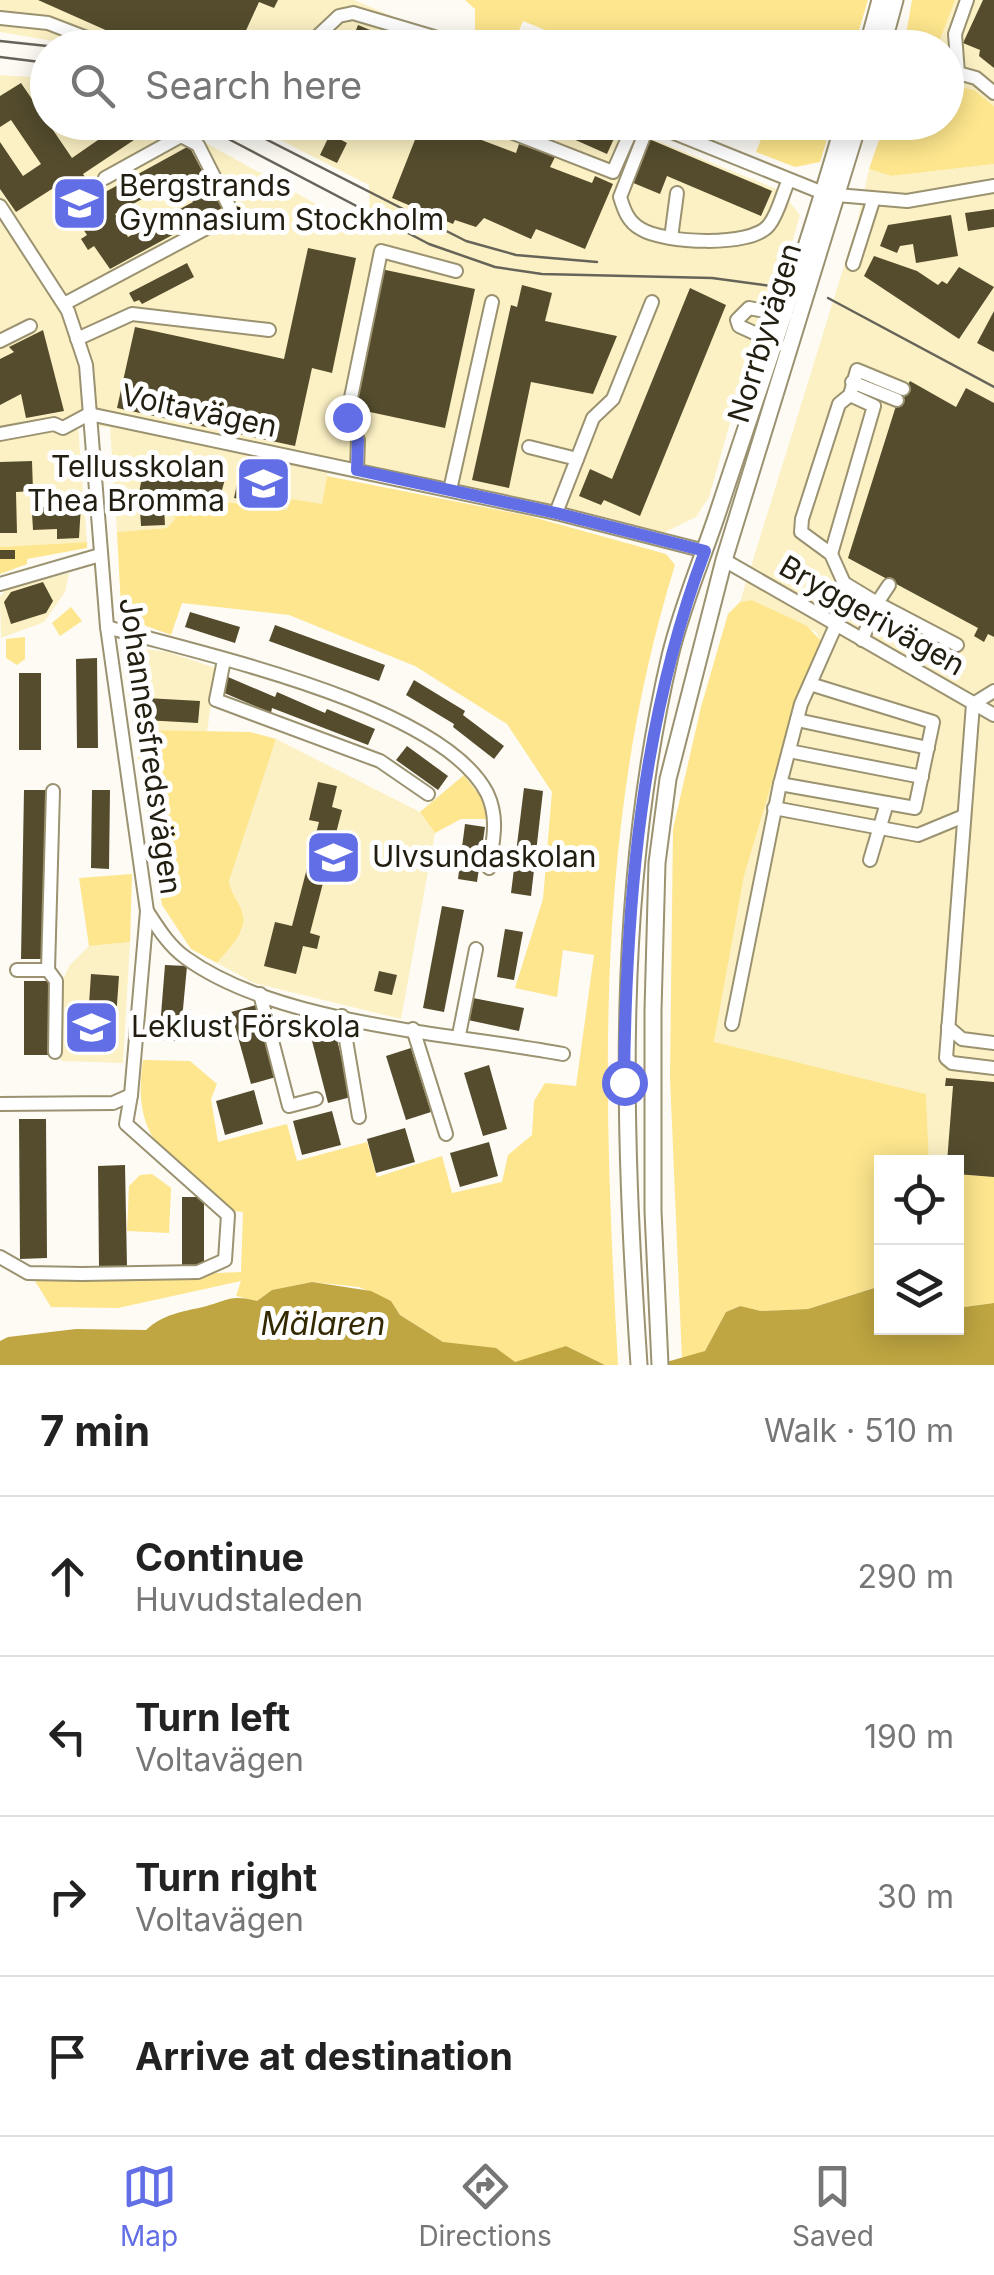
<!DOCTYPE html>
<html lang="en">
<head>
<meta charset="utf-8">
<style>
  :root { --surface:#fff; --page:#f2f2f2; --text:#222; --muted:#767676; --line:#e0e0e0; --accent:#626ee6 }
  body { margin:0; font-family:Inter,sans-serif; background:var(--page); color:var(--text) }
  .controls { position:absolute; right:30px; bottom:30px; display:grid; overflow:hidden; border-radius:0px; box-shadow:0 5px 25px #0003 }
  .controls button { width:90px; height:90px; display:grid; place-items:center; padding:0; border:0; border-bottom:2px solid var(--line); background:var(--surface); color:var(--text); font:50px sans-serif }
  .stop { position:absolute; width:30px; height:30px; margin:-22px; border:8px solid #626ee6; border-radius:50%; background:#fff }
  .stop.end { background:#626ee6; border-color:#fff; box-shadow:0 2px 10px #0008 }
  .list { margin:0; padding:0; list-style:none }
  h2 { display:flex; justify-content:space-between; align-items:center; height:130px; margin:0; padding:0 40px; font-size:42px }
  h2 small { font-size:32px; font-weight:400; color:var(--muted) }
  .list li { display:grid; grid-template-columns:65px 1fr auto; gap:30px; align-items:center; box-sizing:border-box; height:160px; padding:0 40px; border-top:2px solid var(--line) }
  .list b { display:block; font-size:38px; white-space:nowrap }
  .list p { margin:0; font-size:32px; white-space:nowrap; color:var(--muted) }
  .list em { font-size:32px; font-style:normal; color:var(--muted) }
  .icon { flex:none; width:55px; height:55px; fill:none; stroke:currentColor; stroke-width:2; stroke-linecap:round; stroke-linejoin:round }
  .map { position:relative; flex:none; width:994px; height:1365px; overflow:hidden }
  .search { position:absolute; background:var(--surface); box-shadow:0 5px 25px #0003; left:30px; right:30px; top:30px; height:110px; display:flex; align-items:center; gap:25px; box-sizing:border-box; padding:0 35px; border-radius:55px; color:var(--muted); font-size:38px }
  .sheet { height:770px; background:var(--surface) }
  nav { display:flex; justify-content:space-around; align-items:center; box-sizing:border-box; height:140px; border-top:2px solid var(--line); background:var(--surface); font-size:28px; color:var(--muted) }
  nav a { display:grid; justify-items:center; gap:5px }
  nav .on { color:var(--accent) }
  .map>svg:first-child { display:block }
  .built { fill:#fcf1c4 }
  .green { fill:#fde68d }
  .water { fill:#bfa642 }
  .building { fill:#544c2d; fill-rule:evenodd }
  .lines { fill:none; stroke-linecap:round; stroke-linejoin:round }
  .minor-casing { stroke:#9a9270; stroke-width:16 }
  .major-casing { stroke:#9a9270; stroke-width:19 }
  .minor { stroke:#fff; stroke-width:12 }
  .major { stroke:#fff; stroke-width:15 }
  .tram { stroke:#666358; stroke-width:2.5 }
  .route { stroke:#626ee6; stroke-width:12 }
  .labels { text-anchor:middle; stroke-width:10; stroke-linejoin:round; paint-order:stroke }
  .poi-label { font-size:30px; fill:#221e11; stroke:#fff; text-anchor:start }
  .street-label { font-size:30px; fill:#221e11; stroke:#fff }
  .water-label { font-size:32px; font-style:italic; fill:#332900; stroke:#fff }
</style>
</head>
<body>
<div class="map">
<svg width="994" height="1365" viewBox="0 0 994 1365">
  <rect width="100%" height="100%" fill="#fdfbf4"/>
  <g class="built">
    <polygon points="0,0 354,0 394,17 390,29 429,47 95,48 0,32"/>
    <polygon points="955,0 994,0 994,106 974,90 947,84 946,48 937,48 938,37"/>
    <polygon points="0,75 47,78 48,122 170,123 370,234 369,185 247,123 613,123 781,191 800,215 776,298 737,398 709,497 696,517 653,538 328,471 322,504 287,510 173,495 175,519 167,528 117,532 110,427 78,425 87,542 0,547"/>
    <polygon points="994,164 994,1177 957,1174 956,1162 929,1162 926,1094 714,1043 744,876 798,695 819,653 821,642 816,632 752,600 740,602 857,224 869,169 891,176"/>
    <polygon points="69,573 65,592 44,622 1,638 0,597 6,590"/>
    <polygon points="136,648 168,652 216,668 207,732 134,730 123,658 126,650"/>
    <polygon points="276,739 420,812 435,833 401,1019 254,983 217,963 242,930 243,914 231,895 229,881"/>
    <polygon points="130,942 123,1063 61,1061 57,994 69,966 89,946"/>
  </g>
  <g class="green">
    <polygon points="465,0 868,0 854,47 587,47 523,21 512,47 475,37 475,9"/>
    <polygon points="912,0 955,0 937,47 904,47"/>
    <polygon points="947,84 974,90 994,106 994,164 891,176 869,169 885,123 946,122"/>
    <polygon points="768,122 832,123 820,162 795,167 756,152"/>
    <path d="M327,476L529,516L666,554L675,565C593,829 603,1093 618,1365H605L566,1346L529,1361L514,1362L496,1348H461L443,1342L400,1315L391,1301L359,1287L312,1282L272,1290L257,1301L236,1296L241,1281L118,1308L51,1307L35,1281L241,1272L243,1212L233,1211C174,1159 130,1147 143,1060L190,1061L217,1084L211,1099L218,1142L287,1124L297,1161L367,1142L377,1177L442,1156L452,1193L502,1182L508,1155L532,1135L534,1101L545,1083L576,1086L594,955L563,950L557,997L515,988L543,899L552,792L507,724L415,666L289,615L182,603L171,635L130,620L121,606L117,532L167,528L175,519L172,495L287,510L291,499L322,504Z"/>
    <polygon points="87,542 87,548 27,559 27,564 0,574 0,547"/>
    <polygon points="752,600 807,626 821,641 819,653 798,695 744,876 714,1042 926,1094 929,1162 882,1162 881,1290 873,1288 808,1309 761,1311 739,1306 726,1312 705,1351 682,1360 670,1078 673,829 701,707 728,614 740,602"/>
    <polygon points="71,607 82,621 60,636 52,623"/>
    <polygon points="25,637 25,659 17,665 6,658 6,639"/>
    <path d="M134,730L250,732L276,739L229,881C231,895 238,900 242,912C249,931 228,949 217,963L191,949L162,905Z"/>
    <polygon points="464,775 480,796 490,819 461,819 435,833 420,812"/>
    <polygon points="132,874 130,942 89,946 79,878"/>
    <polygon points="152,1174 171,1188 169,1233 127,1231 129,1186 140,1175"/>
    <polygon points="956,1174 994,1177 994,1303 957,1308"/>
  </g>
  <g class="water">
    <path d="M312,1282L371,1291L391,1301L400,1315L443,1342L496,1348L515,1362L566,1346L605,1365H0V1341L8,1337L76,1329L146,1330C164,1314 181,1312 203,1307C228,1301 229,1294 257,1301L272,1290Z"/>
    <polygon points="874,1288 881,1290 882,1328 956,1328 957,1308 994,1303 994,1365 656,1365 705,1351 726,1312 740,1306 761,1311 808,1309"/>
  </g>
  <g class="building">
    <polygon points="38,0 278,0 274,8 259,2 238,48 146,48"/>
    <polygon points="983,0 994,0 994,68 979,56 980,50 963,43"/>
    <polygon points="358,25 411,47 411,48 349,48"/>
    <path d="M21,83L72,158L124,122H144L149,130L83,174L98,196L189,146L222,208L110,269L94,246L88,250L81,239L87,235L55,187L16,212L0,189V142L23,176L41,164L11,120L0,127V96ZM180,178L193,202L128,237L115,214Z"/>
    <polygon points="422,122 434,122 516,153 519,144 555,157 550,167 592,183 595,176 613,184 585,249 536,229 531,239 484,218 476,227 455,220 453,224 392,198"/>
    <polygon points="535,122 589,122 616,134 607,154"/>
    <polygon points="330,134 347,143 337,163 320,155"/>
    <polygon points="649,139 772,191 761,216 667,176 660,194 631,182"/>
    <polygon points="994,209 994,227 968,231 965,213"/>
    <polygon points="951,215 958,256 916,263 913,244 900,246 897,253 880,246 888,225"/>
    <polygon points="308,248 356,258 332,373 312,368 295,446 117,408 135,327 284,359"/>
    <polygon points="874,256 917,271 938,285 942,281 947,284 959,267 994,287 959,339 864,276"/>
    <polygon points="187,263 194,277 142,304 139,300 134,302 129,293"/>
    <polygon points="381,269 475,289 445,428 351,408"/>
    <polygon points="522,285 552,293 545,321 617,336 593,394 531,382 509,488 472,480 511,305 517,307"/>
    <polygon points="690,288 726,305 640,516 604,500 601,505 579,496 590,469 612,479"/>
    <polygon points="994,311 994,352 977,343"/>
    <polygon points="43,330 64,411 26,418 21,394 0,405 0,359 14,352 9,347"/>
    <polygon points="910,381 956,407 966,388 994,403 994,637 988,634 984,642 974,636 978,628 848,558 895,409"/>
    <polygon points="32,461 33,491 16,492 17,533 0,533 0,462"/>
    <polygon points="145,461 225,479 219,501 163,489 165,525 141,526 139,493"/>
    <polygon points="239,475 290,486 285,509 234,498"/>
    <polygon points="81,505 79,538 57,539 57,529 33,530 32,513 43,512 43,507"/>
    <rect x="0" y="550" width="15" height="9"/>
    <polygon points="43,582 53,601 46,613 11,624 4,602 11,592"/>
    <polygon points="190,612 240,627 235,643 185,627"/>
    <polygon points="275,625 385,665 379,681 269,641"/>
    <polygon points="97,658 98,748 77,748 76,659"/>
    <rect x="19" y="673" width="22" height="77"/>
    <polygon points="228,677 275,697 277,692 325,713 327,709 375,729 368,745 272,708 271,713 222,692"/>
    <polygon points="414,680 465,711 463,715 504,746 494,759 453,727 454,724 406,695"/>
    <polygon points="146,698 200,701 198,723 144,720"/>
    <polygon points="407,746 448,776 438,790 396,760"/>
    <polygon points="318,782 337,786 332,807 342,810 310,933 320,936 317,949 303,946 296,974 264,966 275,922 292,926 319,822 309,820"/>
    <polygon points="524,788 543,791 531,896 511,893"/>
    <polygon points="24,790 49,790 46,959 21,959"/>
    <polygon points="92,790 110,790 109,869 91,868"/>
    <polygon points="465,824 485,827 477,882 458,879"/>
    <polygon points="442,906 464,910 444,1012 423,1008"/>
    <polygon points="505,929 523,932 514,980 497,977"/>
    <polygon points="165,965 187,966 180,1041 159,1040"/>
    <polygon points="379,971 397,975 392,995 374,991"/>
    <polygon points="91,974 119,976 115,1033 75,1031 77,1004 89,1004"/>
    <rect x="24" y="981" width="28" height="74"/>
    <polygon points="473,998 524,1008 519,1031 468,1020"/>
    <polygon points="256,1005 276,1077 251,1084 231,1012"/>
    <polygon points="335,1031 351,1097 328,1103 311,1037"/>
    <polygon points="411,1048 431,1112 406,1120 386,1056"/>
    <polygon points="489,1065 507,1129 483,1136 464,1073"/>
    <polygon points="946,1078 994,1082 994,1177 956,1174 956,1162 947,1162 953,1086 945,1086"/>
    <polygon points="254,1090 263,1124 225,1135 216,1101"/>
    <polygon points="332,1111 341,1145 302,1155 293,1121"/>
    <polygon points="19,1119 46,1119 47,1258 20,1259"/>
    <polygon points="405,1128 415,1162 376,1173 367,1139"/>
    <polygon points="489,1142 498,1176 460,1187 450,1153"/>
    <polygon points="125,1165 127,1267 99,1267 98,1166"/>
    <rect x="182" y="1197" width="22" height="68"/>
  </g>
  <g class="lines">
    <defs>
      <g id="minor">
        <polyline points="967,0 955,34 958,73 976,78 994,93"/>
        <polyline points="0,18 48,23 113,48"/>
        <polyline points="305,48 339,16 353,13 471,48"/>
        <polyline points="485,122 613,172 635,122"/>
        <polyline points="647,122 823,193"/>
        <path d="M649,123L620,197C624,210 628,222 641,229C663,243 751,248 769,225C778,214 782,195 788,182"/>
        <polyline points="837,195 907,201 994,186"/>
        <path d="M0,206L68,311L86,365L107,627L147,911C158,928 169,946 186,958C279,1025 451,1033 563,1054"/>
        <polyline points="671,238 677,193"/>
        <polyline points="853,264 873,201"/>
        <polyline points="64,304 233,214 198,145 181,136 105,178"/>
        <polyline points="77,339 132,314 269,330"/>
        <polyline points="0,341 30,326"/>
        <polyline points="774,342 739,326 737,320 749,308 786,315"/>
        <polyline points="852,382 897,400"/>
        <polyline points="89,414 556,513 705,551"/>
        <polyline points="0,434 54,424 63,428 89,414"/>
        <polyline points="529,447 577,459"/>
        <polyline points="357,470 358,440 347,417 381,251 456,271"/>
        <polyline points="450,490 492,302"/>
        <polyline points="556,513 593,418 613,399 652,302"/>
        <polyline points="831,554 874,406 850,395"/>
        <polyline points="724,560 994,715"/>
        <polyline points="0,584 100,555"/>
        <polyline points="889,585 877,603 957,645"/>
        <path d="M107,627C200,654 441,704 487,793C499,818 493,841 489,868"/>
        <polyline points="862,640 877,603 844,583 831,554 801,532 802,519 839,404 850,395 857,370 903,389"/>
        <polyline points="224,660 216,700 380,761 428,794"/>
        <polyline points="994,691 973,704 946,1058 952,1063 994,1068"/>
        <polyline points="797,720 928,748"/>
        <polyline points="789,751 922,777"/>
        <polyline points="780,784 915,808 933,722 810,684"/>
        <polyline points="53,791 48,970 56,981 55,1052"/>
        <polyline points="774,808 918,835 964,816"/>
        <polyline points="870,860 887,803"/>
        <polyline points="17,970 48,970"/>
        <polyline points="260,994 289,1106 316,1099"/>
        <polyline points="342,1016 359,1117"/>
        <polyline points="732,1024 780,784 801,704 836,625"/>
        <polyline points="948,1027 962,1039 994,1043"/>
        <polyline points="413,1029 446,1134"/>
        <polyline points="459,1035 476,949"/>
        <polyline points="0,1104 113,1103 131,1095 147,911"/>
        <polyline points="0,1257 28,1273 82,1274 198,1272 225,1260 228,1215 126,1124 131,1095"/>
      </g>
      <g id="major">
        <polyline points="867,48 880,0"/>
        <polyline points="882,48 895,0"/>
        <path d="M639,1365C623,1125 615,892 670,656C682,606 702,560 718,512C761,382 806,254 844,122"/>
        <polyline points="660,1365 653,1211 653,1010 657,863 668,779 724,560 859,122"/>
      </g>
    </defs>
    <use href="#minor" class="minor-casing"/>
    <use href="#major" class="major-casing"/>
    <use href="#minor" class="minor"/>
    <use href="#major" class="major"/>
    <g class="tram">
      <polyline points="0,41 66,48"/>
      <polyline points="0,57 48,63"/>
      <polyline points="196,122 429,244 495,267 542,274 712,278 778,287"/>
      <polyline points="232,122 466,241 516,255 597,262"/>
      <polyline points="828,298 994,387"/>
    </g>
  </g>
  <g class="lines">
    <path class="route" d="M347,417L358,440L357,470L556,513L705,551C641,720 626,902 624,1082"/>
  </g>
  <defs>
    <symbol id="school-square" viewBox="-11 -11 22 22"><rect x="-9" y="-9" width="18" height="18" rx="4" fill="#626ee6" stroke="#fff"/><path d="M0-5L7-2L0 1L-7-2ZM-4 1L0 2.5L4 1V4Q0 6-4 4Z" fill="#fff"/></symbol>
  </defs>
  <g fill-rule="evenodd">
    <use href="#school-square" x="48" y="172" width="63" height="63"/>
    <use href="#school-square" x="232" y="452" width="63" height="63"/>
    <use href="#school-square" x="302" y="826" width="63" height="63"/>
    <use href="#school-square" x="60" y="996" width="63" height="63"/>
  </g>
  <g class="labels">
    <g class="poi-label">
      <text x="119" y="196">Bergstrands<tspan x="119" dy="34">Gymnasium Stockholm</tspan></text>
      <text x="225" y="477" text-anchor="end">Tellusskolan<tspan x="225" dy="34">Thea Bromma</tspan></text>
      <text x="372" y="867">Ulvsundaskolan</text>
      <text x="131" y="1037">Leklust Förskola</text>
    </g>
    <g class="street-label">
      <text transform="translate(765 333) rotate(-73)" y="10">Norrbyvägen</text>
      <text transform="translate(199 411) rotate(12)" y="10">Voltavägen</text>
      <text transform="translate(872 616) rotate(30)" y="10">Bryggerivägen</text>
      <text transform="translate(150 746) rotate(82)" y="10">Johannesfredsvägen</text>
    </g>
    <g class="water-label">
      <text x="323" y="1335">Mälaren</text>
    </g>
  </g>
</svg>
<div class="controls">
<button><svg class="icon" aria-label="locate" viewBox="0 0 24 24"><circle cx="12" cy="12" r="6"/><path d="M12 2v4M12 18v4M2 12h4M18 12h4"/></svg></button>
<button><svg class="icon" aria-label="layers" viewBox="0 0 24 24"><path d="M12 4l9 5-9 5-9-5zM3 14l9 5 9-5"/></svg></button>
</div>
<div class="stop" style="left:624px;top:1082px"></div>
<div class="stop end" style="left:347px;top:417px"></div>
<div class="search"><svg class="icon" aria-label="search" viewBox="0 0 24 24"><circle cx="10" cy="10" r="6"/><path d="M15 15l6 6"/></svg>Search here</div>
</div>
<section class="sheet">
<h2>7 min<small>Walk · 510 m</small></h2>
<ul class="list">
<li><svg class="icon" aria-label="ahead" viewBox="0 0 24 24"><path d="M12 20V5M6 11l6-6 6 6"/></svg><div><b>Continue</b><p>Huvudstaleden</p></div><em>290 m</em></li>
<li><svg class="icon" aria-label="left" viewBox="0 0 24 24"><path d="M17 20v-9H6M10 6l-5 5 5 5"/></svg><div><b>Turn left</b><p>Voltavägen</p></div><em>190 m</em></li>
<li><svg class="icon" aria-label="right" viewBox="0 0 24 24"><path d="M7 20v-9h11M14 6l5 5-5 5"/></svg><div><b>Turn right</b><p>Voltavägen</p></div><em>30 m</em></li>
<li><svg class="icon" aria-label="arrive" viewBox="0 0 24 24"><path d="M6 21V4h12l-3 4 3 4H6"/></svg><div><b>Arrive at destination</b></div></li>
</ul>
</section>
<nav>
<a class="on"><svg class="icon" aria-label="map" viewBox="0 0 24 24"><path d="M3 6l6-2 6 2 6-2v14l-6 2-6-2-6 2zM9 4v14M15 6v14"/></svg>Map</a>
<a><svg class="icon" aria-label="directions" viewBox="0 0 24 24"><path d="M12 3l9 9-9 9-9-9zM9 14v-3h6M13 9l2 2-2 2"/></svg>Directions</a>
<a><svg class="icon" aria-label="saved" viewBox="0 0 24 24"><path d="M7 4h10v16l-5-4-5 4z"/></svg>Saved</a>
</nav>
</body>
</html>
